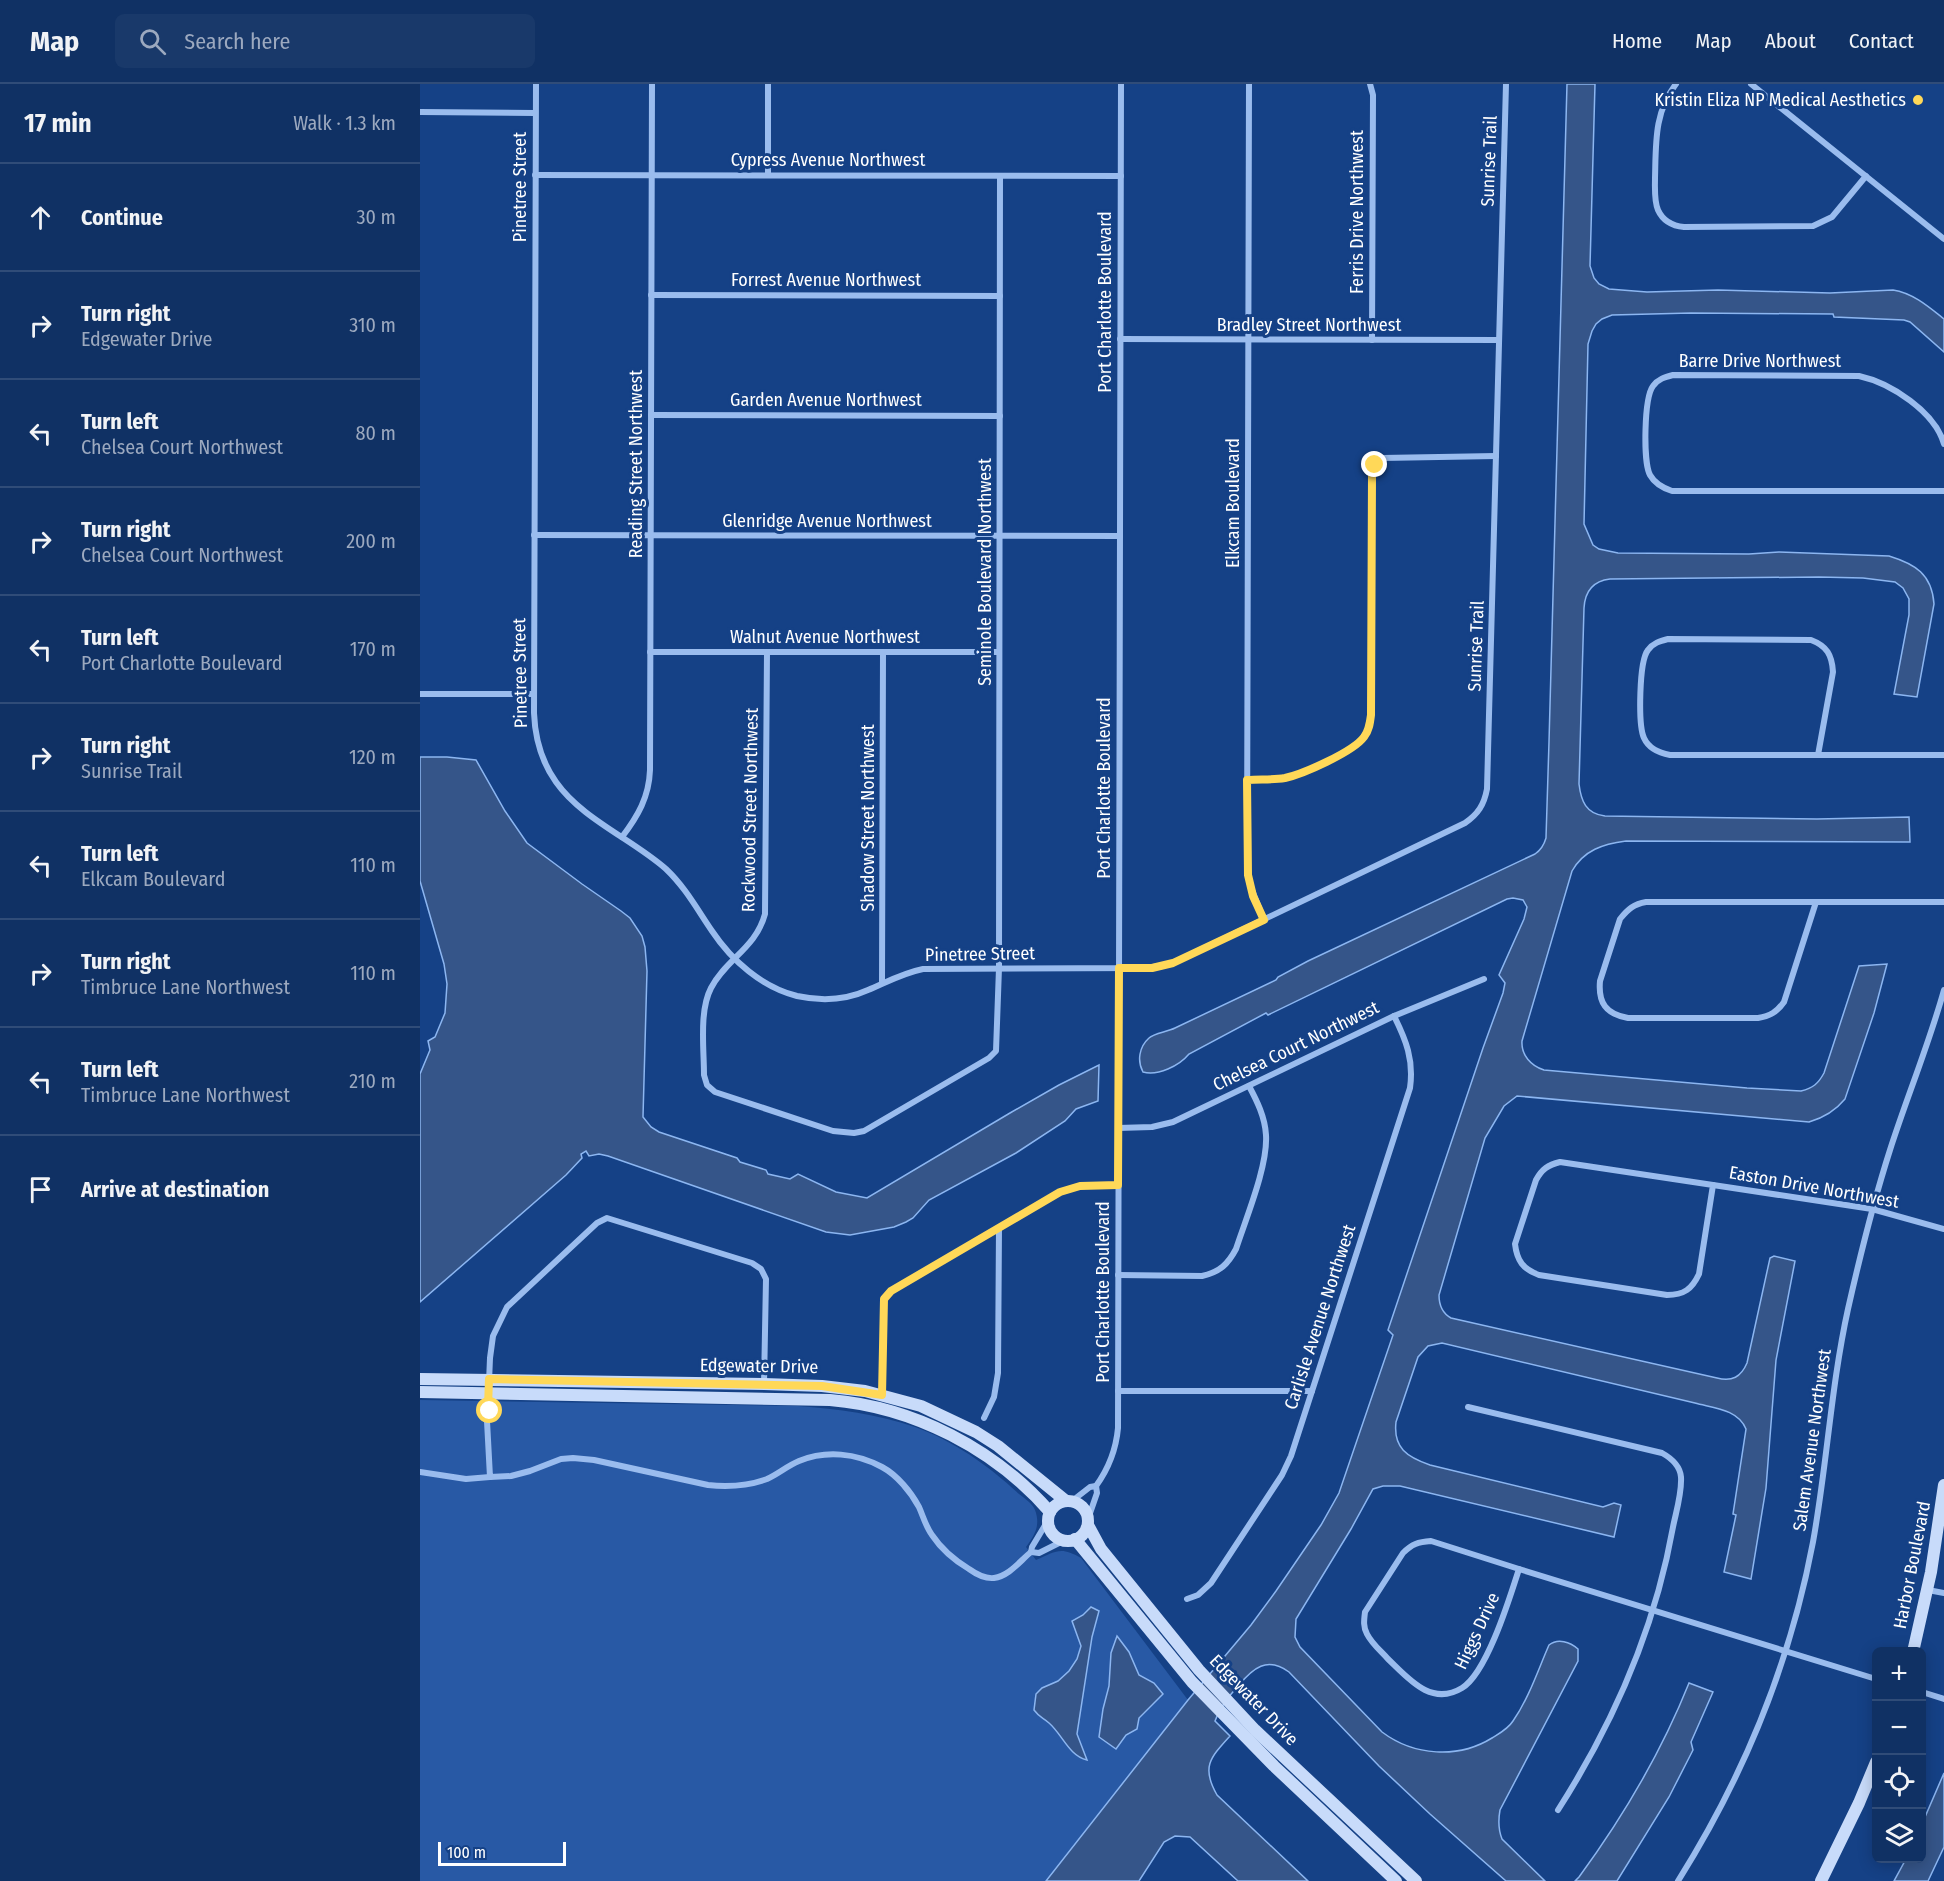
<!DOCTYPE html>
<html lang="en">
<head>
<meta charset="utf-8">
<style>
  :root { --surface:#103164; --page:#19396a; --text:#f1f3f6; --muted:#9ca9bf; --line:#304c78 }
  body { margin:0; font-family:"Fira Sans Condensed",sans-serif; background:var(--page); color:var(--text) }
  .controls { position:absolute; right:18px; bottom:18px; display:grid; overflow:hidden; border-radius:9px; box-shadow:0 3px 15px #0003 }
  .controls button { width:54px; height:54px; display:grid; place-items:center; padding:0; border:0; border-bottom:2px solid var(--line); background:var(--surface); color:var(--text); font:30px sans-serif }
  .scale { position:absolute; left:18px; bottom:15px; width:128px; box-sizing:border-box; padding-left:6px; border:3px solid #fff; border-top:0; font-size:16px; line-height:21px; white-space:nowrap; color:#fff; -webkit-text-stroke:4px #154186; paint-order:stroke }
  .stop { position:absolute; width:18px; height:18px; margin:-14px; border:4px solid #ffd858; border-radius:50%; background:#fff }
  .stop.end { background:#ffd858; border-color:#fff; box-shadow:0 2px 6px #0008 }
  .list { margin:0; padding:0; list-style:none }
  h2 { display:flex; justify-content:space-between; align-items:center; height:78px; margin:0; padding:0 24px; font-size:26px }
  h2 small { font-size:20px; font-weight:400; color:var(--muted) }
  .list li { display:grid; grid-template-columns:39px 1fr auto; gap:18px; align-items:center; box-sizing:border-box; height:108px; padding:0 24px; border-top:2px solid var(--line) }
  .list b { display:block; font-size:22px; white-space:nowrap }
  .list p { margin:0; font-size:20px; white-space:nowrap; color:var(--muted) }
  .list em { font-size:20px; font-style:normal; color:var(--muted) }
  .icon { flex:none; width:33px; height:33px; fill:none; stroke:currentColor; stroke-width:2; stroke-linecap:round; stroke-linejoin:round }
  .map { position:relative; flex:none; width:1524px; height:1797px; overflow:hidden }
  header { display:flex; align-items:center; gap:36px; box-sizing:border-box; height:84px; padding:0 30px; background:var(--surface); border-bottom:2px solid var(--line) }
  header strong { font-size:28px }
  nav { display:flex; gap:33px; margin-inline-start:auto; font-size:21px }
  .search { width:420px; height:54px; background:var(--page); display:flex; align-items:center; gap:15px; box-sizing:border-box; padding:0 21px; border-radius:9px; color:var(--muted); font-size:22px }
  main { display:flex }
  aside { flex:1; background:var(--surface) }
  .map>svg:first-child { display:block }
  .green { fill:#2859a5 }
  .water { fill:#355589; stroke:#8cb6f1; stroke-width:1.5 }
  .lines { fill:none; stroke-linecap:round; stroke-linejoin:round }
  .street { stroke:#9abcee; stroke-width:6 }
  .secondary { stroke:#c8dbfa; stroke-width:12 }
  .route { stroke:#ffd858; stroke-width:8 }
  .poi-dot { fill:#ffd858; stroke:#154186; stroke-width:2 }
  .labels { text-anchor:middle; stroke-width:6; stroke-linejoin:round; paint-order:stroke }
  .poi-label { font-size:18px; fill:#fff; stroke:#154186; text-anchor:end }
  .street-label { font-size:18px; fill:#fff; stroke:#154186 }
</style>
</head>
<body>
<header>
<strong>Map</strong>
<div class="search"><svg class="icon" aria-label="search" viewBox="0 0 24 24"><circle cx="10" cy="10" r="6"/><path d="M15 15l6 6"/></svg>Search here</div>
<nav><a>Home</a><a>Map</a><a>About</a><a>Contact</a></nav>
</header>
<main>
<aside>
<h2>17 min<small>Walk · 1.3 km</small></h2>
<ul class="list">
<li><svg class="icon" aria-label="ahead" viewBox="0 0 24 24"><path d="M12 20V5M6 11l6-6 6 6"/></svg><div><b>Continue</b></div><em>30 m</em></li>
<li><svg class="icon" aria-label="right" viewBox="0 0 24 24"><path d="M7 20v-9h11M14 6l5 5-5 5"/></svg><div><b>Turn right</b><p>Edgewater Drive</p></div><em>310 m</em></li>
<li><svg class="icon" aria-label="left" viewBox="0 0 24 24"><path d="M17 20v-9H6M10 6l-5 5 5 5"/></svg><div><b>Turn left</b><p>Chelsea Court Northwest</p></div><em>80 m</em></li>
<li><svg class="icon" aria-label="right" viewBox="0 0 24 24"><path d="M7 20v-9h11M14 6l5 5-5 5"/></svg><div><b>Turn right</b><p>Chelsea Court Northwest</p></div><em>200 m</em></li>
<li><svg class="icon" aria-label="left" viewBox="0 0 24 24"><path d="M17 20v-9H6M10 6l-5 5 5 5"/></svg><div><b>Turn left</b><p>Port Charlotte Boulevard</p></div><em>170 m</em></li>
<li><svg class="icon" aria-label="right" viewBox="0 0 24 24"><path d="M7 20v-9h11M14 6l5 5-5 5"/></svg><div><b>Turn right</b><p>Sunrise Trail</p></div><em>120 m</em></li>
<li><svg class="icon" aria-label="left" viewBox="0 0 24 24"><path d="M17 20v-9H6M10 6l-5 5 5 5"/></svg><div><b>Turn left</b><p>Elkcam Boulevard</p></div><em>110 m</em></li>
<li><svg class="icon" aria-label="right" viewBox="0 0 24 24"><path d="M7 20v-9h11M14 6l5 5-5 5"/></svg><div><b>Turn right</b><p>Timbruce Lane Northwest</p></div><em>110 m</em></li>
<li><svg class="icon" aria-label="left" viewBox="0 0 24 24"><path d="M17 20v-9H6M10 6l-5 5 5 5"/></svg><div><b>Turn left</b><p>Timbruce Lane Northwest</p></div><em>210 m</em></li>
<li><svg class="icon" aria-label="arrive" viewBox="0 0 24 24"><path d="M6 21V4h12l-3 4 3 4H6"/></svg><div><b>Arrive at destination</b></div></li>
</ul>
</aside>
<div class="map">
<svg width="1524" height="1797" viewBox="0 0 1524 1797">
  <rect width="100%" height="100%" fill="#154186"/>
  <path class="green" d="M0,1316L378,1322C418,1325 457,1330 495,1343C534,1357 569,1382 599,1410C604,1414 613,1420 615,1426C621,1442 614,1452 606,1463L616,1476C636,1467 641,1462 661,1474L768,1616L626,1797H0Z"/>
  <g class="water">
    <path d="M1147,0H1175L1170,182L1174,194L1179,200L1189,205L1227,208L1298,206L1410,209L1473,206C1493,209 1509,223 1524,235V268L1490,238L1484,236L1414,233L1413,230L1271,229L1192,231L1182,235L1176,240L1172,247L1168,260L1164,440L1173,461L1179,465L1198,469L1329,470L1359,468L1469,472C1495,480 1512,490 1514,520L1497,613L1474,610L1489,531V515L1483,504L1475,498L1443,494L1399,493L1190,495C1173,497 1165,507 1164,524L1159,700C1161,717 1166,730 1185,732L1397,735L1489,733L1490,758L1206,757C1183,760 1164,766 1152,787L1102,957C1101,971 1111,982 1124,986L1327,1004L1381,1007C1393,1004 1398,1000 1404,989L1439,882L1467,880L1454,929L1425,1015C1416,1026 1403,1034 1389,1038L1097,1012L1084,1022L1065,1054L1019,1211C1019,1221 1022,1229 1031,1234L1297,1294C1312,1298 1321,1293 1327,1279L1350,1174L1354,1172L1375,1177L1356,1276L1346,1404L1331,1495L1304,1488L1316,1431L1313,1430L1326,1345C1318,1325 1293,1324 1275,1319L1022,1259L1008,1262L998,1273L976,1338C973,1364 987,1373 1010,1381L1183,1423L1194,1419L1201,1421L1194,1453L980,1402H963L953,1405L931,1445L876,1535L875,1553L880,1563L962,1648C994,1672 1038,1675 1072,1654C1080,1649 1088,1645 1093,1637C1109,1614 1118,1586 1129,1561C1138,1554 1150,1558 1158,1565V1577L1080,1726C1078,1737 1078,1745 1082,1755L1125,1797H1086L1010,1730L959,1682L869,1588C847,1572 833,1584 818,1602C808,1613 800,1623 795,1637L810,1652C790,1674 781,1683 797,1711L888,1797H818L770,1753L755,1752L744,1758L719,1797H626L768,1616L831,1541L856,1507L901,1441L919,1409L973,1251L968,1246L1063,964L1083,909L1085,899L1079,891L1104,835L1107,823L1103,816L1093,814L1087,815L848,931L846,929L769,970C759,982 738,992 723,988C717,977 719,963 729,954C734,949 747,948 755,944C788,928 822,912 856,896L858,893L888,877L1115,770C1121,766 1124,761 1126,754L1129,658Z"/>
    <polygon points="0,673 27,673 56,676 85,727 107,759 162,800 201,827 210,834 222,852 225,863 227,887 223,1033 231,1043 239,1048 317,1074 320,1078 346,1086 348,1090 370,1095 378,1090 416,1108 447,1114 590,1029 639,1001 679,981 678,1017 656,1025 645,1037 596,1069 509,1116 493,1134 486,1138 474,1143 430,1151 406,1148 188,1072 179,1070 169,1072 166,1067 161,1070 162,1074 146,1091 0,1218 0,990 10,966 8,957 15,953 25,929 27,900 24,880 0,797"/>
    <path d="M671,1523L679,1527L672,1553L657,1650L667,1676C649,1672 642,1650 629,1639C622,1633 620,1634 614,1626L616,1610L622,1604L638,1597L649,1587L657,1575L661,1562L652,1537L663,1531Z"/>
    <polygon points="697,1552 709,1568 719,1591 734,1599 743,1610 719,1634 717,1645 706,1651 696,1665 679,1653 683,1625 689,1602 691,1569"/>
    <path d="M1269,1599L1293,1608L1271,1658L1273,1666L1249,1713L1197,1797H1155L1159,1793C1203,1733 1241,1669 1269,1599Z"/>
    <polygon points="1524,1689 1524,1763 1508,1797 1474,1797 1486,1775 1502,1774 1502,1740"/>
  </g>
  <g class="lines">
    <g class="street">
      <path d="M116,0L114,629C115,654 121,677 136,698C162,735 212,755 246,785C265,803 277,825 292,847C312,877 342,903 377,912C400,917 426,916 448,906C467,898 483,889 503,885L722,884L743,882L753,879L1045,739C1058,730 1064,721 1067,705L1086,0"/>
      <polyline points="829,0 827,780 830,801 844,836"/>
      <polyline points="950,0 953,11 952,256"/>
      <path d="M1256,0C1234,28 1236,60 1235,94C1235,104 1234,117 1238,126C1243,137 1253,142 1264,143L1393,142L1412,133L1446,92"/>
      <polyline points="1331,0 1524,155"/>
      <polyline points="0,28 115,29"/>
      <polyline points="115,91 701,92"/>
      <polyline points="348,91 348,0"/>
      <polyline points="231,211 580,212"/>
      <polyline points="700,255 1079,256"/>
      <polyline points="231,331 580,332"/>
      <path d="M1524,360C1515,328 1471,299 1439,292L1253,291C1245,293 1238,295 1233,302C1224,314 1223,378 1230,391C1235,400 1243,404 1252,407H1524"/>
      <polyline points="114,451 700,452"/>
      <polyline points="230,568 579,568"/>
      <path d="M347,568L345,830C336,864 306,875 291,904C279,927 284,965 284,991L287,1001L295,1008L413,1047L434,1049L444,1047L569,974L576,967L579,884L580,92"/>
      <polyline points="0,610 114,610"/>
      <path d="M1398,671L1413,588C1412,571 1407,562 1391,556L1248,555C1240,557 1233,559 1228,566C1219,577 1218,641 1224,654C1229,665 1239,669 1250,671H1524"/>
      <path d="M827,696C840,695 853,696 865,694C883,690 933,668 944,653C949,647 950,639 951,631L952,392L955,381L962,374L1076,372"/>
      <path d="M202,753C218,732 229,713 230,686L232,0"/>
      <path d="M1396,818L1364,918C1357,928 1350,932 1338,934H1208C1186,930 1178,919 1180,897L1200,835C1208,825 1214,820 1226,818H1524"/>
      <polyline points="462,899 463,568"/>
      <polyline points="698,1044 732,1043 753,1038 974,932 1064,895"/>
      <path d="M1140,1078L1293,1101L1279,1190C1272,1205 1264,1211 1247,1211L1119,1191C1103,1185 1097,1177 1095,1160L1116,1096C1122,1085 1128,1081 1140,1078Z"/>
      <polyline points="1293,1101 1452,1125 1524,1145"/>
      <path d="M698,1191L782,1192C800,1188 808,1180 816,1165C826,1134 848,1082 846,1051C845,1033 837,1017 829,1002"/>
      <polyline points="69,1298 70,1274 73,1252 87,1223 177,1139 187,1134 332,1179 341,1185 346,1195 344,1300"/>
      <polyline points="698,1307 892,1307"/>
      <polyline points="462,1311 464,1215 471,1207 640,1108 660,1102 698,1101"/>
      <path d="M68,1323L65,1327V1335L67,1337L70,1393L91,1392L110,1387L141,1375L153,1374L174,1376L288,1401C308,1403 328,1402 347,1395C358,1390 367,1382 379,1377C406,1366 436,1369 462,1383C477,1391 491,1408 499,1423C503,1432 506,1443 512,1451C522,1466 534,1476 549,1485C556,1490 565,1495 574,1494C589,1492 600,1477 611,1468"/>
      <path d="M1048,1323L1242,1369C1251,1374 1260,1381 1261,1393C1262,1409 1256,1428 1253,1443C1235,1544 1193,1640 1138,1726"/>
      <polyline points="564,1334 574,1313 578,1289 579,1144"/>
      <polyline points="67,1337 70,1334 68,1323 69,1308"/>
      <polyline points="0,1388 46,1395 70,1393"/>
      <path d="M652,1417L670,1403L676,1402C689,1384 696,1366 698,1344L701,0"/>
      <polyline points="668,1435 677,1409 676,1402"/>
      <polyline points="627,1438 612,1463 611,1468 619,1469 643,1457"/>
      <path d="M1011,1457L1099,1485C1090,1513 1067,1589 1042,1604C1011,1623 988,1594 968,1575C961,1567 952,1560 947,1550C943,1543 944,1536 945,1528L983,1469C992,1460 998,1458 1011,1457Z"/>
      <polyline points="1099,1485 1456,1595"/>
      <polyline points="1508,1506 1524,1509"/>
      <path d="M767,1515L778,1511L791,1499L862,1391L871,1372L990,1004C994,976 986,956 974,932"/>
      <polyline points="1502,1608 1524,1615"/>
      <path d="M1258,1797C1324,1692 1370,1580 1393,1458C1407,1381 1411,1302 1428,1225C1440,1172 1453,1119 1470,1066C1487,1013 1509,960 1524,906"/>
    </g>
    <g class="secondary">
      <polyline points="0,1295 344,1300 402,1302 445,1307 501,1322 556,1348 578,1362 646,1417"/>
      <path d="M0,1308L410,1316C494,1323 575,1365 630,1428"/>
      <circle cx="648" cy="1437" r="20"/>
      <polyline points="668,1441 681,1465 779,1586 808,1617 835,1646 996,1797"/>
      <polyline points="655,1455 772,1598 854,1682 976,1797"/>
      <polyline points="1493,1568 1511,1488 1524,1401"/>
      <polyline points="1401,1797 1439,1719 1456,1678"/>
    </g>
  </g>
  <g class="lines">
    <path class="route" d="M70,1327L68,1323L69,1295L402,1302L462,1311L464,1215L471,1207L640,1108L660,1102L698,1101L699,884H732L753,879L844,836L833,812L828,791L827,696C840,695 852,696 865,694C883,690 933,668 944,653C949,647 950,639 951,631L952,392L955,381"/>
  </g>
  <circle class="poi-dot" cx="1498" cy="16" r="6"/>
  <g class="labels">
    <g class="poi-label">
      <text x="1486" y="22">Kristin Eliza NP Medical Aesthetics</text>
    </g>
    <g class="street-label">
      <text x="408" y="82">Cypress Avenue Northwest</text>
      <text transform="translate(1069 77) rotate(-88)" y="6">Sunrise Trail</text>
      <text transform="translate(100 103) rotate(-90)" y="6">Pinetree Street</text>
      <text transform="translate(937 128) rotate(-90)" y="6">Ferris Drive Northwest</text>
      <text x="406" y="202">Forrest Avenue Northwest</text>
      <text transform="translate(685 218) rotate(-90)" y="6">Port Charlotte Boulevard</text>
      <text x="889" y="247">Bradley Street Northwest</text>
      <text x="1340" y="283">Barre Drive Northwest</text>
      <text x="406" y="322">Garden Avenue Northwest</text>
      <text transform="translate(216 380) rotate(-90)" y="6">Reading Street Northwest</text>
      <text transform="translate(813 419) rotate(-90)" y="6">Elkcam Boulevard</text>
      <text x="407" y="443">Glenridge Avenue Northwest</text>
      <text transform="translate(565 488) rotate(-90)" y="6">Seminole Boulevard Northwest</text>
      <text x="405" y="559">Walnut Avenue Northwest</text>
      <text transform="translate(1056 562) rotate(-88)" y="6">Sunrise Trail</text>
      <text transform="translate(100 589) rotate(-91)" y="6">Pinetree Street</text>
      <text transform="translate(684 704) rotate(-90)" y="6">Port Charlotte Boulevard</text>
      <text transform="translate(330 726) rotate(-89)" y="6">Rockwood Street Northwest</text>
      <text transform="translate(448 734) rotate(-90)" y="6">Shadow Street Northwest</text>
      <text transform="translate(560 870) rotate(-1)" y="6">Pinetree Street</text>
      <text transform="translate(876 962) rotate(-26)" y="6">Chelsea Court Northwest</text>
      <text transform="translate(1394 1103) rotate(10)" y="6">Easton Drive Northwest</text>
      <text transform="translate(683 1208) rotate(-90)" y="6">Port Charlotte Boulevard</text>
      <text transform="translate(900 1233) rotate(-72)" y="6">Carlisle Avenue Northwest</text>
      <text transform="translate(339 1282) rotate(1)" y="6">Edgewater Drive</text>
      <text transform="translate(1392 1356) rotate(-82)" y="6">Salem Avenue Northwest</text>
      <text transform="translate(1492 1481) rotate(-79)" y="6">Harbor Boulevard</text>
      <text transform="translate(1057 1547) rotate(-65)" y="6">Higgs Drive</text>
      <text transform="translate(834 1616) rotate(46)" y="6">Edgewater Drive</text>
    </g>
  </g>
</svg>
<div class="controls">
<button>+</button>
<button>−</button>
<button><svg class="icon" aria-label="locate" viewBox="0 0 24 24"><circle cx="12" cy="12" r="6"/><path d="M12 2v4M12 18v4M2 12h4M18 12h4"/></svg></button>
<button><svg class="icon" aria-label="layers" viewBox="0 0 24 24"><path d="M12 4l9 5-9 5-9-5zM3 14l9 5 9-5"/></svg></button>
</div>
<div class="scale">100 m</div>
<div class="stop" style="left:70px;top:1327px"></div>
<div class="stop end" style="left:955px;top:381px"></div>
</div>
</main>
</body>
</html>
